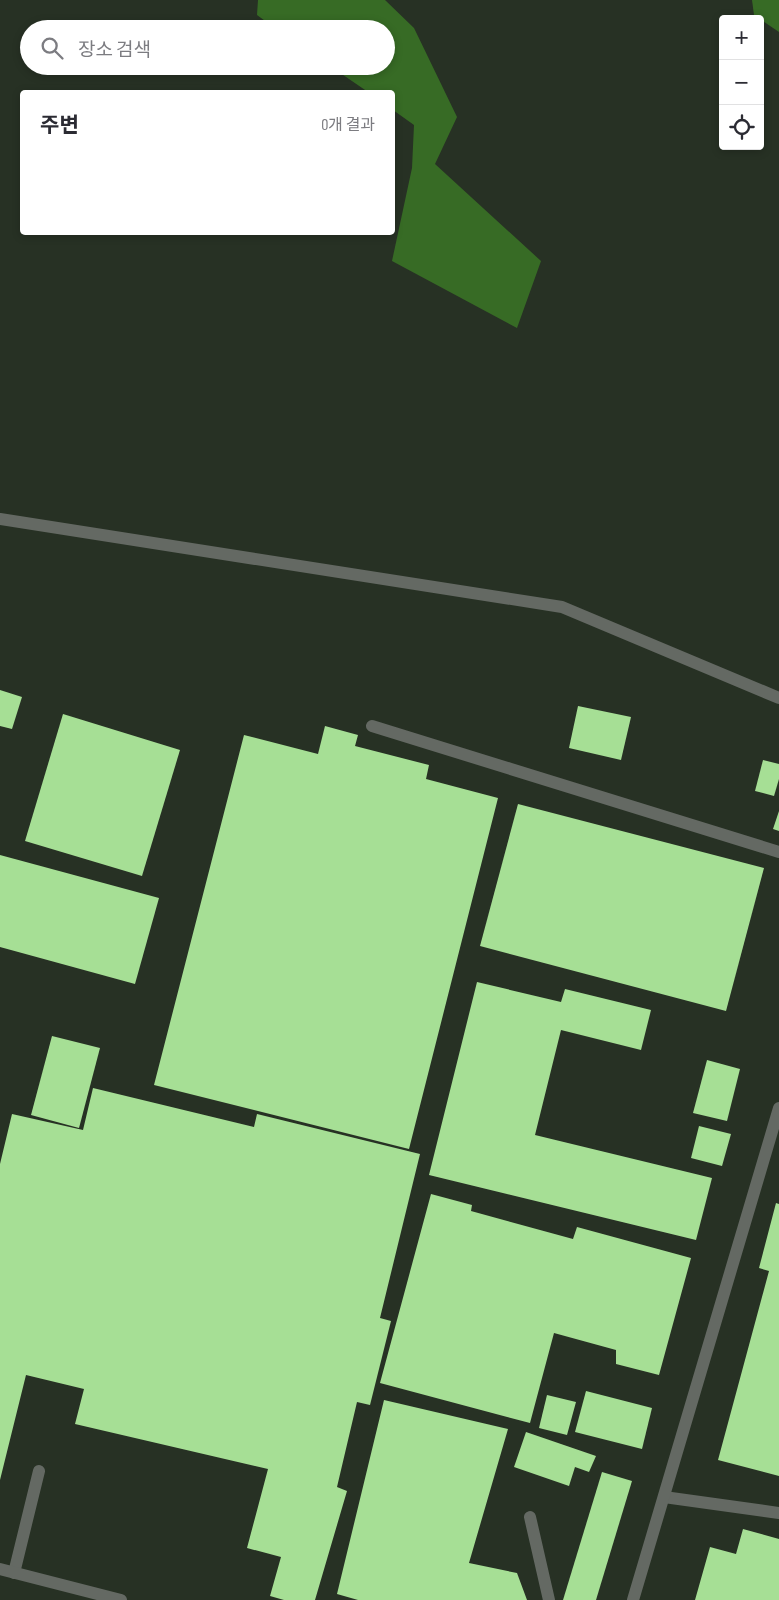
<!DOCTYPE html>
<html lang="ko">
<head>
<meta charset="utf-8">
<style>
  :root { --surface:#fff; --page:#f2f2f3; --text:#2b2b33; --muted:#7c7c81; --line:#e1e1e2 }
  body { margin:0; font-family:"Sofia Sans Condensed","Noto Sans KR",sans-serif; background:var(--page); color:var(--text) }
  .controls { position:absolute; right:15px; top:15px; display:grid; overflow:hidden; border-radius:5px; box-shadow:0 2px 8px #0003 }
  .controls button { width:45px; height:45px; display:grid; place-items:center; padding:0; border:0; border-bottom:1px solid var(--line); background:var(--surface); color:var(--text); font:25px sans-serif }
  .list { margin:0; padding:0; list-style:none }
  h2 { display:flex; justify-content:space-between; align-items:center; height:65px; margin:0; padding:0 20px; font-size:21px }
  h2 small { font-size:16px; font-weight:400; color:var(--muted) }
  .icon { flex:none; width:28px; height:28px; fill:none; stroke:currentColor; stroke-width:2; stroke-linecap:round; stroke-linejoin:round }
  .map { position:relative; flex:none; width:779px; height:1600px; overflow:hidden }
  .search { position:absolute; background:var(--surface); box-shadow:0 2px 8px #0003; left:20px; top:20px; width:375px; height:55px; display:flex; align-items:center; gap:12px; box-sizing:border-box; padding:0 18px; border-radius:28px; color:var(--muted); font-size:19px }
  .panel { position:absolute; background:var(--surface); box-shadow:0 2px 8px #0003; left:20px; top:90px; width:375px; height:145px; border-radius:5px }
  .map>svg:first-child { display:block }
  .forest { fill:#376b25 }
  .building { fill:#a6df95 }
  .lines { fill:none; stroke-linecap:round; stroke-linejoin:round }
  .service { stroke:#646963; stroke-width:12 }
  .tertiary { stroke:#646963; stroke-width:12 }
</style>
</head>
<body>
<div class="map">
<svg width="779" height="1600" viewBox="0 0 779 1600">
  <rect width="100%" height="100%" fill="#273124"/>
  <g class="forest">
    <polygon points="258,0 385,0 414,28 457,117 435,164 541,261 517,328 392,261 412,168 414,125 393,110 392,92 368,92 330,66 386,66 386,29 276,29 257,15"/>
    <polygon points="752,0 779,0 779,32 754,15"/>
  </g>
  <g class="building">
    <polygon points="0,690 22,697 12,729 0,726"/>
    <polygon points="578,706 631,717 621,760 569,748"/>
    <polygon points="63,714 180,750 142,876 25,841"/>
    <polygon points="325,726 358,735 355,746 429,765 426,779 498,798 409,1149 154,1085 244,735 318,754"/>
    <polygon points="763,760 779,764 779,779 774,796 755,791"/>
    <polygon points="518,804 764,868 726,1011 480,946"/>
    <polygon points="779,811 779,831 773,829"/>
    <polygon points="0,855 159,898 135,984 0,947"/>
    <polygon points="477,982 561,1002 565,989 651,1010 641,1050 561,1030 535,1135 712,1178 696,1240 429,1175"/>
    <polygon points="52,1036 100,1048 79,1128 31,1115"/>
    <polygon points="707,1060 740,1069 727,1121 693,1113"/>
    <polygon points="93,1088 254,1127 257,1114 420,1154 380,1318 391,1321 370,1405 357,1402 337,1487 347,1491 315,1600 284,1600 270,1596 281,1557 247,1548 268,1469 75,1424 84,1389 26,1375 0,1480 0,1164 12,1114 83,1130"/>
    <polygon points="699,1126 731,1134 722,1166 691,1158"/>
    <polygon points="431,1194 472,1205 471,1211 573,1239 577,1227 691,1258 659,1375 616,1364 616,1350 554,1333 530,1423 380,1383"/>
    <polygon points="776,1203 779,1204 779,1476 718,1460 769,1271 759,1268"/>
    <polygon points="586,1391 652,1408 642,1449 575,1432"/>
    <polygon points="547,1395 576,1402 567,1435 539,1428"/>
    <polygon points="384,1400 508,1429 469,1563 517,1573 527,1600 358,1600 337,1594"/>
    <polygon points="526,1432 596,1456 589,1472 575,1467 569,1486 514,1467"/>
    <polygon points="602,1472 632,1481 596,1600 563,1600"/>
    <polygon points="743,1529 779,1539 779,1600 695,1600 710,1547 736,1554"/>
  </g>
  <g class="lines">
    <g class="service">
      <polyline points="372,726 779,852"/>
      <polyline points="664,1497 779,1513"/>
      <polyline points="530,1517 549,1600"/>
      <polyline points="14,1573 39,1471"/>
    </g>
    <g class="tertiary">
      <polyline points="0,519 562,607 779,698"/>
      <polyline points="0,1569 121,1600"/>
      <polyline points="633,1600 779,1108"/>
    </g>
  </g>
</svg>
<div class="controls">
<button>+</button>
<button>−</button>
<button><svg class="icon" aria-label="locate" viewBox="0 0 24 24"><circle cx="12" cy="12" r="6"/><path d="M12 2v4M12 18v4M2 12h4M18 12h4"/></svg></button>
</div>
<div class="search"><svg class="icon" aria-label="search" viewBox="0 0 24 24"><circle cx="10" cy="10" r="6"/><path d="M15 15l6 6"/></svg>장소 검색</div>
<section class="panel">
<h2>주변<small>0개 결과</small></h2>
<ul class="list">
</ul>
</section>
</div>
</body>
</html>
